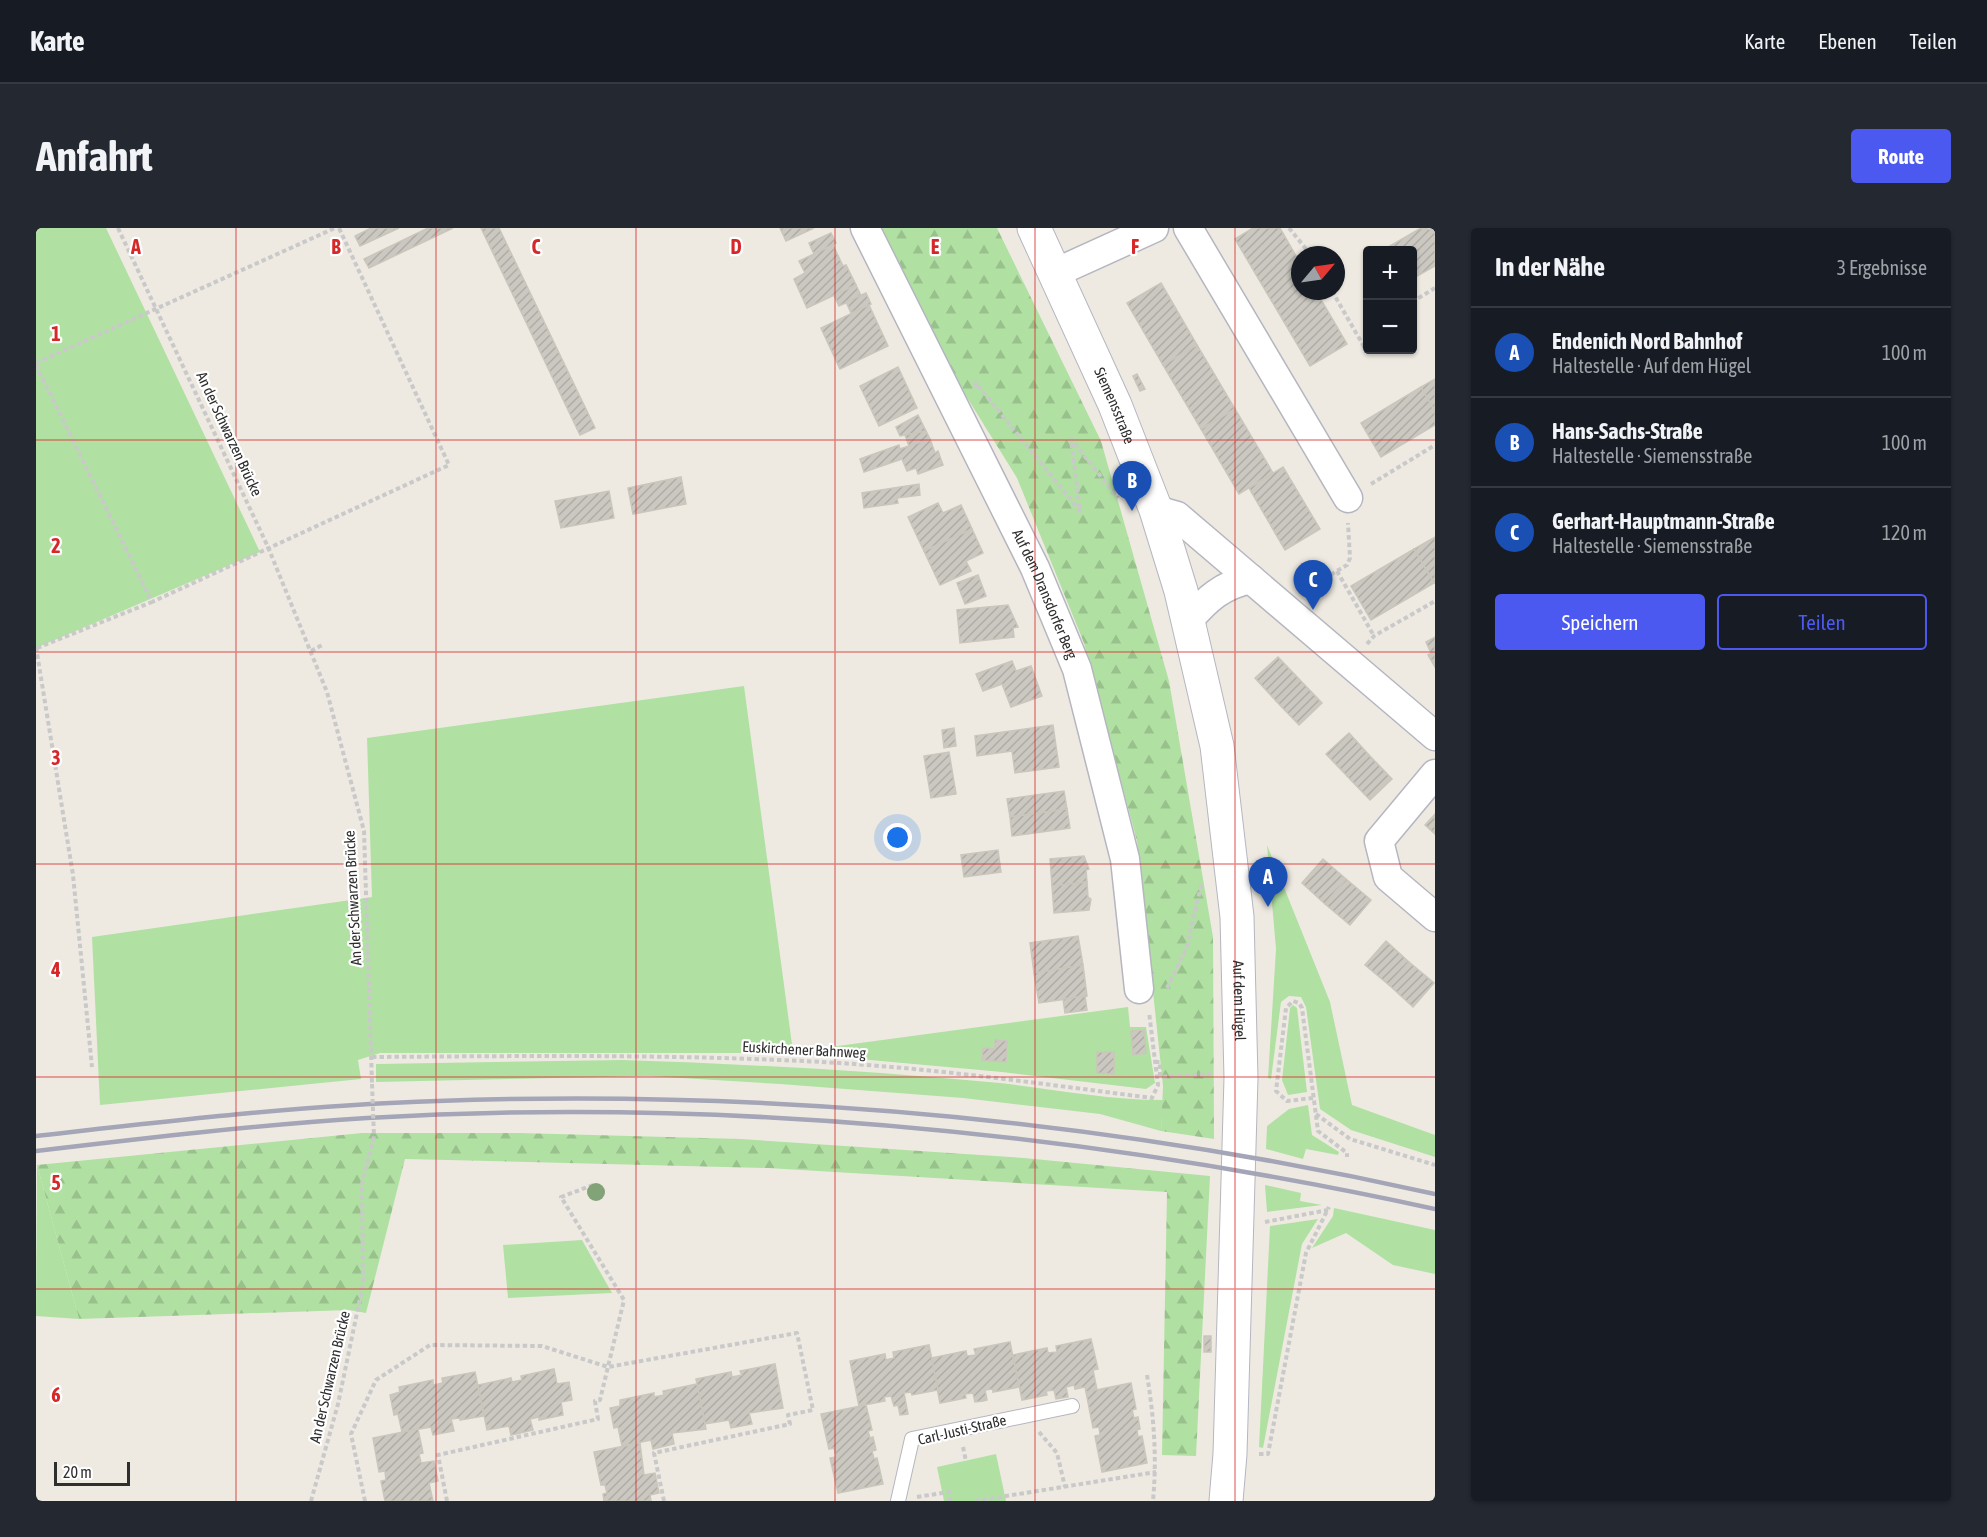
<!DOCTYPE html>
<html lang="de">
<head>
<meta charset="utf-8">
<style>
  :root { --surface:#171b24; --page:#242831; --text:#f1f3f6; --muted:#9ea1a6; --line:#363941; --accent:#4c59f0 }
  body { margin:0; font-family:"Asap Condensed",sans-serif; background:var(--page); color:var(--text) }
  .controls { position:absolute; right:18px; top:18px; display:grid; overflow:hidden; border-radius:6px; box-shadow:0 2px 4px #0004 }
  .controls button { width:54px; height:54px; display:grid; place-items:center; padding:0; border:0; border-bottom:2px solid var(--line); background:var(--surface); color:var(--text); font:30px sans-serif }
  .compass { position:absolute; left:1255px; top:18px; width:54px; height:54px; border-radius:50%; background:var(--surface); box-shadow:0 2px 4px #0004; rotate:61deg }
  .scale { position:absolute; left:18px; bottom:15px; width:76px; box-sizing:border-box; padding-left:6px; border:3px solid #2e2e2e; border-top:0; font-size:16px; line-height:21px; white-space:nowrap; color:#2e2e2e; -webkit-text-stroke:4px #fff; paint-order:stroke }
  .you { position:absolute; left:862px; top:610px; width:21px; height:21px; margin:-15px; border:4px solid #fff; border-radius:50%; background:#1a73e8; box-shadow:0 0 0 9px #1a73e833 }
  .badge { display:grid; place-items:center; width:39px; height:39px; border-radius:50%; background:var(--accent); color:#fff; font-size:20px; font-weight:700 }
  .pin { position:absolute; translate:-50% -50px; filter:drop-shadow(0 2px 3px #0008) }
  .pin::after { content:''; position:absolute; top:32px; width:21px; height:18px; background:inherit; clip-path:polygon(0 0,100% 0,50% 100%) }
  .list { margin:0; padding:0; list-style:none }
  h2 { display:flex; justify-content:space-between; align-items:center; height:78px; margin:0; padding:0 24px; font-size:26px }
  h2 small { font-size:20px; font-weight:400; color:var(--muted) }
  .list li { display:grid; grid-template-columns:39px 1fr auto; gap:18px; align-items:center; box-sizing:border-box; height:90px; padding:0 24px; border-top:2px solid var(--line) }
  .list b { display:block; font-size:22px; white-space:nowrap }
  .list p { margin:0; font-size:20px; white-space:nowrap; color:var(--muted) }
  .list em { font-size:20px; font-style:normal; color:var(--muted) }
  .actions { display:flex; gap:12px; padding:18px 24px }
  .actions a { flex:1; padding:14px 0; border:2px solid var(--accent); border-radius:6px; text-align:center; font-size:21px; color:var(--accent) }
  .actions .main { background:var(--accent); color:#fff }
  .map { position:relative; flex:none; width:1399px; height:1273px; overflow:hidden; border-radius:6px }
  header { display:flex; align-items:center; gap:36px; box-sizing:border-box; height:84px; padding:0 30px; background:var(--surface); border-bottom:2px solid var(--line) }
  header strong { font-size:28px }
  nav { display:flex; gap:33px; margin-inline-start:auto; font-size:21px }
  .intro { display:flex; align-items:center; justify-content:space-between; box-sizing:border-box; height:144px; padding:0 36px }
  h1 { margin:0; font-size:42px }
  .button { padding:15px 27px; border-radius:6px; background:var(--accent); color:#fff; font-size:21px; font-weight:700 }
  main { display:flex; gap:36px; padding:0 36px }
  aside { flex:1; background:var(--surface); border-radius:6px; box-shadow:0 2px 4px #0004 }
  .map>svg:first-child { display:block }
  .green { fill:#b0e1a2 }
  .forest { fill:url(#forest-firs) }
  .building { fill:url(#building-hatch); stroke:#cac6bb; stroke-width:1.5 }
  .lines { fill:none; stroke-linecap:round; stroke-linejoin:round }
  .service-casing { stroke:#b5b6c0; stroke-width:16 }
  .minor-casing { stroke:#b5b6c0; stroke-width:31 }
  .tertiary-casing { stroke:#b5b6c0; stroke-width:35 }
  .path { stroke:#c9c9c9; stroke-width:4; stroke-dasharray:4.5 3; stroke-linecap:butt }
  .service { stroke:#fff; stroke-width:14 }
  .minor { stroke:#fff; stroke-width:28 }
  .tertiary { stroke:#fff; stroke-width:33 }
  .rail { stroke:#a4a5b7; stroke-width:4.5 }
  .path-bridge { stroke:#c9c9c9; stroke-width:4; stroke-dasharray:4.5 3; stroke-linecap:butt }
  .tree { fill:#81a377 }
  .grid { fill:none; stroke:#d62828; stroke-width:1.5; stroke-opacity:0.55 }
  .labels { text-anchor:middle; stroke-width:4.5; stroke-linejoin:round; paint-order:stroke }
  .street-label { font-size:15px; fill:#2e2e2e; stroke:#fff }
  .grid-label { font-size:20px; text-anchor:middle; font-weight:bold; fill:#d62828; stroke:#fff; stroke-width:4.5; stroke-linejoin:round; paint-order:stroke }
</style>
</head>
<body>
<header>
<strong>Karte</strong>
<nav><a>Karte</a><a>Ebenen</a><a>Teilen</a></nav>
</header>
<div class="intro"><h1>Anfahrt</h1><a class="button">Route</a></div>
<main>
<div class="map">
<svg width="1399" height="1273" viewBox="0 0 1399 1273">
  <defs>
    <pattern id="forest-firs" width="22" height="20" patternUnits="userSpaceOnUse" patternTransform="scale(1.5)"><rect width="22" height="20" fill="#b0e1a2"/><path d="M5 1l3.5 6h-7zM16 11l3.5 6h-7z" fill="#98c18c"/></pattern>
    <pattern id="building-hatch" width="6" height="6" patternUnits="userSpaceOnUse" patternTransform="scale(1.5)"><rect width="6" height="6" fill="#cac8c0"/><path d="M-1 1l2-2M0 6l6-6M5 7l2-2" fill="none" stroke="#aeaca5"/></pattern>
  </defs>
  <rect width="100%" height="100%" fill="#eeeae2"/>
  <g class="green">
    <polygon points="0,0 70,0 224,324 0,420"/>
    <polygon points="708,458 757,824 1092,779 1094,799 1110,799 1119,855 1110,861 966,844 757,825 344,825 322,832 325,851 64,877 56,709 336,669 331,510"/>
    <polygon points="1231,617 1294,774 1316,877 1399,907 1399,929 1315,902 1284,881 1270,779 1265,769 1253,768 1245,774 1235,851 1232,850 1240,721"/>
    <polygon points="1257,777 1261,780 1271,864 1252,867 1246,852 1254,780"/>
    <path d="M586,832C712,836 838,843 964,855C1018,861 1071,872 1127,872L1125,903L1064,886L927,870L744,856L613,848L340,854V836Z"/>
    <polygon points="1272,877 1276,907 1303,924 1302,927 1270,921 1267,931 1230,921 1231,898 1253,881"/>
    <polygon points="1,937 43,1091 0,1088"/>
    <polygon points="1229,957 1265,965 1264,973 1286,977 1231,984"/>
    <polygon points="1298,980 1399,1002 1399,1046 1357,1037 1310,1005 1276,1020 1297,988"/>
    <polygon points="1282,991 1266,1016 1227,1220 1223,1219 1234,998"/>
    <polygon points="546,1012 576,1065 472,1070 467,1017"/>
    <polygon points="960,1226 970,1273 908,1273 901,1239"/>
  </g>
  <g class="forest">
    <polygon points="846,0 961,0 1065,213 1133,453 1177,709 1178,911 1125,903 1127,858 1101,613 1048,415 981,250 914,142"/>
    <polygon points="326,905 483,905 705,911 988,930 1174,948 1160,1228 1126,1227 1131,964 732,940 369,931 330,1085 313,1082 43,1091 1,937"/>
  </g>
  <g class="building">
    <polygon points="335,0 363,0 324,18 319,8"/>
    <polygon points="392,0 417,0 333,40 328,31"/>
    <polygon points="445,0 463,0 559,200 544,207"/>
    <polygon points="744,0 778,0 750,13"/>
    <polygon points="1217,0 1244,0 1264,35 1264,63 1280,63 1311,116 1274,138 1199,11"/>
    <polygon points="1385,0 1399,2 1399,38 1376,51 1376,22 1347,22"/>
    <polygon points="795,5 800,15 778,26 773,15"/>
    <polygon points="797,17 807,38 810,37 820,57 771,80 758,51 769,45 763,33"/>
    <polygon points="1125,55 1161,117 1127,137 1091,75"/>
    <polygon points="820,57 825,68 803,78 798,67"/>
    <polygon points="830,65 835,76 815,85 810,74"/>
    <polygon points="833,77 852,118 804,141 785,100"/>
    <polygon points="1161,117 1199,181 1165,201 1127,137"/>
    <polygon points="862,139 881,180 843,198 824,158"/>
    <polygon points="1101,146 1109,161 1104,163 1097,148"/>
    <polygon points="1399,151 1399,184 1385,159"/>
    <polygon points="1385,159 1399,184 1399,197 1345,229 1325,195"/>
    <polygon points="1199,181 1237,245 1203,266 1165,201"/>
    <polygon points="882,187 890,203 864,208 860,199"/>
    <polygon points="890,203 894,211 873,218 869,207"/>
    <polygon points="894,211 899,225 902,223 907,237 882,246 880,240 871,243 866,231 828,244 824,231 863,217 864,221"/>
    <polygon points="1247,239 1284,301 1249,322 1213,260"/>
    <polygon points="645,249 650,276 597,286 592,260"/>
    <polygon points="883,256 884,267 861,270 862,275 828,280 826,265"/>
    <polygon points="573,263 578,290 525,300 519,273"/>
    <polygon points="902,275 907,285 925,277 936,301 888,323 872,289"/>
    <polygon points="936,301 947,325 930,333 935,343 904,357 888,323"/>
    <polygon points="1399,309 1399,355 1398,355 1378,321"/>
    <polygon points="1378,321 1398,355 1335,392 1315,358"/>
    <polygon points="942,347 950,368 929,376 921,355"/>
    <polygon points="972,377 982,399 977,400 978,409 924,415 921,382"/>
    <polygon points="1399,409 1399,439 1392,427 1395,425 1390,414"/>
    <polygon points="1242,429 1263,451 1240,473 1219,450"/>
    <polygon points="976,433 980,443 995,438 1006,468 975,479 966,456 947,463 940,446"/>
    <polygon points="1263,451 1286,475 1263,497 1240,473"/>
    <polygon points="1017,497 1023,539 979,545 976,523 941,528 939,508"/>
    <polygon points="918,500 920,518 908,520 906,502"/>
    <polygon points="1313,505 1333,527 1311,548 1290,526"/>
    <polygon points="913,524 920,566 895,570 888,528"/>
    <polygon points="1333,527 1356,551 1334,572 1311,548"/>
    <polygon points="1028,563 1031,581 974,589 971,571"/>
    <polygon points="1031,581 1034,600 976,608 974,589"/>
    <polygon points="1399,586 1399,606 1389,597"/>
    <polygon points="962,622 965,644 928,649 925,627"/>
    <polygon points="1048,628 1053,641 1050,642 1051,654 1016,658 1014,631"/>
    <polygon points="1287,631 1310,651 1289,676 1266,655"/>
    <polygon points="1310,651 1335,672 1314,697 1289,676"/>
    <polygon points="1051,654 1052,669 1055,671 1053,682 1018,685 1016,658"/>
    <polygon points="1042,708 1047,737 998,745 994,715"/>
    <polygon points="1350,713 1373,734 1353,757 1329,737"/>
    <polygon points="1373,734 1398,755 1377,779 1353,757"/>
    <polygon points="1047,737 1051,768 1003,775 998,745"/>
    <polygon points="1049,768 1051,782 1029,785 1027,771"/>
    <polygon points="1108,802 1110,825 1097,827 1095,803"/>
    <polygon points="959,812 971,813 970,834 946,832 947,820 959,821"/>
    <polygon points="1061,824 1078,824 1078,846 1061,845"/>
    <rect x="1168" y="1108" width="7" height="16"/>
    <polygon points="1055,1111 1062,1141 1057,1142 1061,1162 1050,1164 1049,1159 1039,1161 1038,1157 1030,1159 1032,1169 1020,1171 1018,1162 1010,1163 1011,1167 986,1172 977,1127 1011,1120 1012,1125 1021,1124 1020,1118"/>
    <polygon points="974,1114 983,1159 957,1164 957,1161 949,1162 951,1172 947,1173 939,1174 937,1165 929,1166 930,1170 904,1175 895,1130 930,1123 931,1128 940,1127 938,1121"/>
    <polygon points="893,1117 902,1162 876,1167 875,1164 868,1165 872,1186 864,1187 862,1177 858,1178 855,1168 848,1169 849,1173 823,1178 814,1133 849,1126 850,1132 858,1130 857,1124"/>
    <polygon points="739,1136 747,1180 713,1185 716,1196 695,1200 693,1192 669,1196 660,1151 695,1144 696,1149 706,1147 704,1143"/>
    <polygon points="518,1141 521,1156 533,1154 536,1172 525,1174 527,1187 503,1192 503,1189 494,1191 497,1202 480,1206 475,1207 473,1198 451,1202 442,1157 475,1150 476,1154 486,1152 485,1148"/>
    <polygon points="439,1144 448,1188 424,1192 424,1190 415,1191 418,1203 397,1207 395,1199 366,1204 362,1186 358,1187 354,1167 364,1164 363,1159 397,1152 397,1157 407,1155 406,1150"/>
    <polygon points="1095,1155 1100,1181 1096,1182 1098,1190 1102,1189 1104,1201 1101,1202 1102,1209 1106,1208 1111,1235 1066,1244 1059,1208 1064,1207 1063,1199 1057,1200 1050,1164"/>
    <polygon points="661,1156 670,1201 636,1205 638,1216 621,1220 617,1221 615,1212 586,1218 582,1199 578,1200 574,1180 584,1178 584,1172 618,1165 618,1169 628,1167 627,1163"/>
    <polygon points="830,1177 836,1202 832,1203 834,1210 837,1209 840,1222 836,1223 838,1231 841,1230 847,1256 802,1265 794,1230 800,1229 798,1220 793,1221 785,1186"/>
    <polygon points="382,1201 387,1225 383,1226 385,1235 398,1233 402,1253 393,1255 397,1273 349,1273 345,1253 350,1252 349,1243 343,1244 337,1210"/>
    <polygon points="604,1215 608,1247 619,1245 623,1265 614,1267 615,1273 568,1273 567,1266 571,1265 569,1257 565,1257 558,1224"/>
  </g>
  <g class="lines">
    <defs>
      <polyline id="service" points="862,1273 876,1211 1036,1178"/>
      <g id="minor">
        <path id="s1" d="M829,0L999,340L1041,441L1089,631L1103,761"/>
        <polyline points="1152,0 1312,270"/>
        <polyline points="1019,45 1118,0"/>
        <polyline points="1120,282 1141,288 1399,508"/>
        <path d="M1152,393C1171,371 1186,357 1215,351"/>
        <polyline points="1399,546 1343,613 1352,649 1399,689"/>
      </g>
      <g id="tertiary">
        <path id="s2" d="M998,0L1079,177L1120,282L1145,363L1181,518L1201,689L1205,850L1194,1226L1190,1273"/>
      </g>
    </defs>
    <use href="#service" class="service-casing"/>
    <use href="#minor" class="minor-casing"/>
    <use href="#tertiary" class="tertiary-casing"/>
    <g class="path">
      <polyline points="82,0 232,319 291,464 328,603 336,856"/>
      <polyline points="1253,0 1275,27"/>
      <polyline points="1296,63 1330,122"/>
      <polyline points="1376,74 1399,60"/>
      <polyline points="0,135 299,0"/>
      <polyline points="0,137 116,374 413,237 303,0"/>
      <polyline points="940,159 940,155 1044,283 1035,211 1082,270"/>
      <polyline points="1335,256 1399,217"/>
      <polyline points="1301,343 1338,408"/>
      <polyline points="1269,362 1311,337 1314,330 1312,295"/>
      <polyline points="1331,416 1338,408 1399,373"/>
      <polyline points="0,419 37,647 56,839"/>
      <polyline points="1,420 116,374"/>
      <polyline points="275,423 288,416"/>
      <polyline points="1131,760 1150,721 1166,654"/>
      <path d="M336,829C486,828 637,826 786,834C897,840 1007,856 1116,870L1122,857L1113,784"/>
      <polyline points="1119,834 1124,834 1124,849 1176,846"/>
      <polyline points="1277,870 1251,873 1240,863 1250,780 1257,773 1263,775 1266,780 1282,903 1311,925 1311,929"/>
      <polyline points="1280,886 1314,911 1399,937"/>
      <polyline points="1229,994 1292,982"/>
      <path d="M1111,1147C1118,1189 1121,1230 1117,1273"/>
      <polyline points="1003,1204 1021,1225 1029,1259"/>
      <polyline points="927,1219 930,1233"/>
      <polyline points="1223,1226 1232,1226 1270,1025 1293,979"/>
      <polyline points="881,1269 913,1264 914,1273"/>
      <polyline points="275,1273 302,1176 327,1056 326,956 338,909"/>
      <polyline points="329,1273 315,1206 340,1152 394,1117 506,1118 572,1139 761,1105 777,1182 752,1187 754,1196 618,1225 628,1273"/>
      <polyline points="411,1273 402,1227 562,1191 559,1173 564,1172 588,1072 525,969 557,957"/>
      <polyline points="939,1273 1120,1244"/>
    </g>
    <use href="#service" class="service"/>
    <use href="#minor" class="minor"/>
    <use href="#tertiary" class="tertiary"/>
    <g class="rail">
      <path d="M0,908C134,893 267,877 402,873C737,861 1072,893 1399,966"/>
      <path d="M0,923C110,910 220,897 331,890C689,869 1049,905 1399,981"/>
    </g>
    <polyline class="path-bridge" points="336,856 338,909"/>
  </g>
  <circle class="tree" cx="560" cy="964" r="9"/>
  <path class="grid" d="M200,0V1273M400,0V1273M600,0V1273M799,0V1273M999,0V1273M1199,0V1273M0,212H1399M0,424H1399M0,636H1399M0,849H1399M0,1061H1399"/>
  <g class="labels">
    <g class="street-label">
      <text dy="5" stroke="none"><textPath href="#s2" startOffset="195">Siemensstraße</textPath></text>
      <text transform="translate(193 206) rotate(65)" y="5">An der Schwarzen Brücke</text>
      <text dy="5" stroke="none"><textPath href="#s1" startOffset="408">Auf dem Dransdorfer Berg</textPath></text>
      <text transform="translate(317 670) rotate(-93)" y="5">An der Schwarzen Brücke</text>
      <text dy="5" stroke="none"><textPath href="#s2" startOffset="807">Auf dem Hügel</textPath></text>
      <text transform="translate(768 822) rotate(3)" y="5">Euskirchener Bahnweg</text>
      <text transform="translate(294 1149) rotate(-77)" y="5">An der Schwarzen Brücke</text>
      <text transform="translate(926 1202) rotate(-13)" y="5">Carl-Justi-Straße</text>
    </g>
  </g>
  <g class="grid-label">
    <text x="100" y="26">A</text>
    <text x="300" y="26">B</text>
    <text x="500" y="26">C</text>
    <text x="700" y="26">D</text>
    <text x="899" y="26">E</text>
    <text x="1099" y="26">F</text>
    <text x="20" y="113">1</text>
    <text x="20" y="325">2</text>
    <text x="20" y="537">3</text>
    <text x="20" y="749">4</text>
    <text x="20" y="962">5</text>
    <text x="20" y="1174">6</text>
  </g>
</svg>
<div class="controls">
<button>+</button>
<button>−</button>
</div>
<svg class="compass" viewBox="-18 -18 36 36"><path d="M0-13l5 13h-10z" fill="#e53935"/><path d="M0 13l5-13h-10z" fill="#9ea1a6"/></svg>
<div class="scale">20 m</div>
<div class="you"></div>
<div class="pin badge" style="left:1232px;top:679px;background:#1a4fb4">A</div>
<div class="pin badge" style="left:1096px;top:283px;background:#1a4fb4">B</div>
<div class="pin badge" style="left:1277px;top:382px;background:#1a4fb4">C</div>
</div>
<aside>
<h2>In der Nähe<small>3 Ergebnisse</small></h2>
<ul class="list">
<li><span class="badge" style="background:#1a4fb4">A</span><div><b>Endenich Nord Bahnhof</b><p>Haltestelle · Auf dem Hügel</p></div><em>100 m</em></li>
<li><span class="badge" style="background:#1a4fb4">B</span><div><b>Hans-Sachs-Straße</b><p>Haltestelle · Siemensstraße</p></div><em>100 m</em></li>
<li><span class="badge" style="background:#1a4fb4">C</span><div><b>Gerhart-Hauptmann-Straße</b><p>Haltestelle · Siemensstraße</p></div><em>120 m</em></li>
</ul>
<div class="actions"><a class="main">Speichern</a><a>Teilen</a></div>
</aside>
</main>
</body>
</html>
